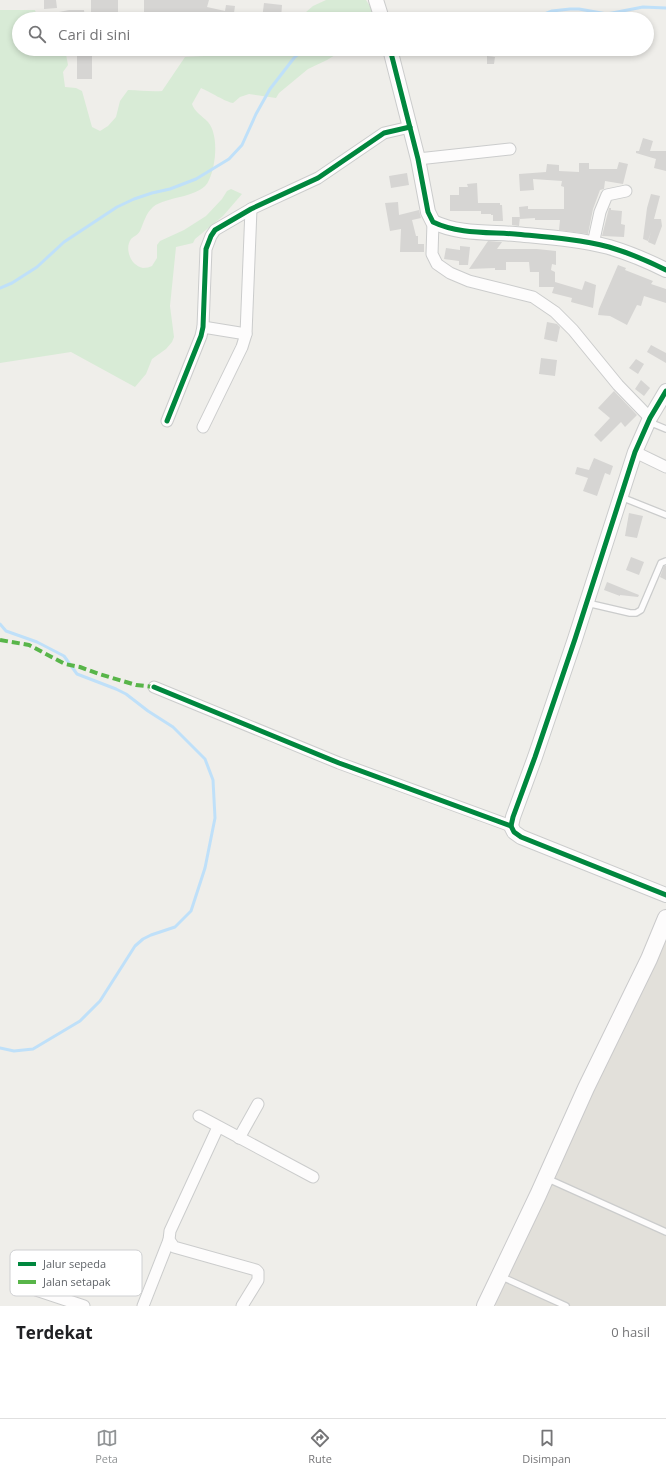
<!DOCTYPE html>
<html lang="id">
<head>
<meta charset="utf-8">
<style>
  :root { --surface:#fff; --page:#f2f2f2; --text:#202124; --muted:#757577; --line:#e0e0e0; --accent:#919496 }
  body { margin:0; font-family:"Open Sans",sans-serif; background:var(--page); color:var(--text) }
  .list { margin:0; padding:0; list-style:none }
  h2 { display:flex; justify-content:space-between; align-items:center; height:52px; margin:0; padding:0 16px; font-size:17px }
  h2 small { font-size:13px; font-weight:400; color:var(--muted) }
  .icon { flex:none; width:22px; height:22px; fill:none; stroke:currentColor; stroke-width:2; stroke-linecap:round; stroke-linejoin:round }
  .map { position:relative; flex:none; width:666px; height:1306px; overflow:hidden }
  .search { position:absolute; background:var(--surface); box-shadow:0 2px 6px #0003; left:12px; right:12px; top:12px; height:44px; display:flex; align-items:center; gap:10px; box-sizing:border-box; padding:0 14px; border-radius:22px; color:var(--muted); font-size:15px }
  .sheet { height:112px; background:var(--surface) }
  nav { display:flex; justify-content:space-around; align-items:center; box-sizing:border-box; height:56px; border-top:1px solid var(--line); background:var(--surface); font-size:11px; color:var(--muted) }
  nav a { display:grid; justify-items:center; gap:2px }
  nav .on { color:var(--accent) }
  .map>svg:first-child { display:block }
  .education { fill:#e2e0da }
  .green { fill:#d8ebd6 }
  .lines { fill:none; stroke-linecap:round; stroke-linejoin:round }
  .stream { stroke:#bfe0f9; stroke-width:3 }
  .building { fill:#d6d5d3 }
  .service-casing { stroke:#cbcccc; stroke-width:8 }
  .minor-casing { stroke:#cbcccc; stroke-width:13 }
  .tertiary-casing { stroke:#cbcccc; stroke-width:16 }
  .secondary-casing { stroke:#cacacb; stroke-width:18 }
  .service { stroke:#fdfcfc; stroke-width:5.5 }
  .minor { stroke:#fdfcfc; stroke-width:11 }
  .tertiary { stroke:#fdfcfc; stroke-width:14 }
  .secondary { stroke:#fdfcfc; stroke-width:16 }
  .quiet { stroke:#58b549; stroke-width:4; stroke-dasharray:8 4; stroke-linecap:butt }
  .cycleway-casing { stroke:#fff; stroke-width:8 }
  .cycleway { stroke:#00873e; stroke-width:5 }
  .key { fill:#fff; stroke:#cfd0d2; stroke-width:1 }
  .key-label { font-size:11px; fill:#5f6368 }
</style>
</head>
<body>
<div class="map">
<svg width="666" height="1306" viewBox="0 0 666 1306">
  <rect width="100%" height="100%" fill="#efeeea"/>
  <polygon class="education" points="665,909 666,909 666,1306 497,1306 484,1301"/>
  <g class="green">
    <polygon points="326,0 366,0 373,11 374,19 298,19 313,6"/>
    <path d="M0,10H35L38,19H19V49H65L68,65L63,72L65,87L76,88L82,91L92,127L100,131L108,126L116,117L120,101L128,90C140,90 150,92 162,91L185,57L204,56L217,49H345L327,60L308,69L279,93L276,98L249,94L240,97L233,103C228,103 208,91 201,88L192,104C194,111 202,116 208,122C219,135 216,165 209,180C202,198 166,196 153,207C146,213 144,222 140,231C138,235 134,236 131,239C124,249 131,266 143,268C146,268 150,267 152,266L157,258V245L160,241L184,230L206,216L222,199L227,191L231,189L242,194L223,216L195,239L193,243L176,247L170,306L174,337L172,342L166,349L152,359L146,374L135,387L71,352L0,363Z"/>
  </g>
  <g class="lines">
    <g class="stream">
      <polyline points="386,19 397,19"/>
      <polyline points="520,19 542,15 552,11 570,9 579,9 607,14 643,7 666,8"/>
      <polyline points="0,288 12,283 37,267 64,242 117,207 134,199 152,193 170,189 196,179 229,159 242,145 256,114 270,89 294,58 304,49"/>
      <polyline points="0,624 6,631 37,642 64,656 77,674 116,689 126,694 148,711 173,727 205,759 213,780 215,818 205,868 191,911 175,927 151,935 143,939 135,946 100,1001 80,1021 33,1049 14,1051 0,1048"/>
    </g>
  </g>
  <g class="building">
    <polygon points="44,0 56,0 57,8 44,9"/>
    <polygon points="91,0 118,0 118,17 108,17 108,14 91,15"/>
    <polygon points="144,0 209,0 207,7 225,11 226,5 235,6 234,13 245,16 244,19 174,19 159,12 159,19 144,19"/>
    <polygon points="264,3 282,5 281,19 262,19"/>
    <polygon points="69,10 84,10 85,19 45,19 44,15"/>
    <polygon points="92,51 92,79 77,79 77,52"/>
    <polygon points="487,56 495,57 494,64 487,64"/>
    <polygon points="643,138 653,141 650,151 666,151 666,171 654,168 656,159 636,153 636,151 639,151"/>
    <polygon points="619,162 628,164 623,184 605,181 604,189 600,190 593,209 588,234 559,230 560,220 535,220 535,218 520,219 519,207 528,206 528,209 564,209 564,187 561,186 562,181 533,179 534,190 520,191 519,174 546,172 547,164 559,165 559,171 579,172 579,163 589,163 589,169 617,169"/>
    <polygon points="407,173 409,185 391,188 389,176"/>
    <polygon points="477,183 478,203 500,203 500,205 502,205 503,221 493,221 493,215 491,215 491,214 481,214 481,211 450,211 450,195 459,195 459,187 468,187 467,184"/>
    <polygon points="651,194 660,196 654,219 661,219 662,226 655,245 648,242 651,232 648,241 643,239 647,208"/>
    <polygon points="398,202 399,215 419,210 421,218 412,220 416,236 418,236 418,244 424,244 424,252 400,252 401,229 390,231 385,203"/>
    <polygon points="609,208 611,208 611,210 622,211 621,224 625,225 624,237 602,236"/>
    <polygon points="512,217 520,217 519,226 512,225"/>
    <polygon points="488,241 502,242 497,249 537,249 556,251 556,265 552,264 551,270 555,272 555,284 555,282 582,290 585,281 596,285 593,308 571,302 572,298 552,293 554,287 539,287 539,272 530,272 529,262 506,262 506,270 495,270 495,268 469,269"/>
    <polygon points="460,246 470,247 468,265 459,265 459,261 444,259 446,248 460,250"/>
    <polygon points="618,265 626,268 625,270 653,281 651,284 666,289 666,303 644,296 641,306 637,305 627,325 610,316 598,315 599,309"/>
    <polygon points="547,322 557,324 560,327 557,342 544,339"/>
    <polygon points="651,345 666,353 666,363 647,352"/>
    <polygon points="541,358 557,360 555,376 539,374"/>
    <polygon points="636,359 644,364 638,374 629,368"/>
    <polygon points="641,380 650,388 644,396 635,389"/>
    <polygon points="614,391 637,415 625,427 621,422 601,442 594,435 610,418 598,408"/>
    <polygon points="594,458 613,466 610,475 605,473 597,496 583,491 588,478 575,474 577,467 589,470"/>
    <polygon points="629,513 643,516 637,538 625,536"/>
    <polygon points="631,557 644,562 639,575 626,570"/>
    <polygon points="664,566 666,566 666,580 660,577"/>
    <polygon points="607,582 639,595 638,597 620,595 620,596 604,590"/>
  </g>
  <g class="lines">
    <defs>
      <g id="service">
        <polyline points="649,422 666,429"/>
        <polyline points="621,497 666,515"/>
        <polyline points="587,603 630,613 636,613 641,610 661,563 666,561"/>
        <polyline points="546,1178 666,1232"/>
        <polyline points="500,1276 566,1306"/>
      </g>
      <g id="minor">
        <polyline points="418,159 510,149"/>
        <polyline points="433,222 432,254 437,264 450,273 469,281 533,297 555,312 573,330 618,385 650,418"/>
        <polyline points="593,244 600,212 607,195 626,191"/>
        <polyline points="203,327 246,334"/>
        <polyline points="167,421 201,336 203,327 206,249 211,236 215,230 251,209 318,178 384,133 410,127"/>
        <polyline points="203,427 242,347 246,334 251,209"/>
        <polyline points="635,452 666,467"/>
        <polyline points="154,687 339,763 511,826"/>
        <polyline points="199,1116 313,1177"/>
        <polyline points="218,1127 170,1231 169,1240 174,1247 256,1270 258,1272 258,1280 242,1306"/>
        <polyline points="239,1138 258,1104"/>
        <polyline points="36,1290 84,1306"/>
        <polyline points="143,1306 169,1240"/>
      </g>
      <g id="tertiary">
        <polyline points="376,0 382,19"/>
        <path d="M390,49L418,159L428,212L433,222C458,234 487,232 515,234C546,237 578,239 609,247C629,253 648,261 666,270"/>
        <polyline points="666,391 650,418 635,452 575,639 535,757 513,817 511,826 514,832 521,837 666,895"/>
      </g>
      <polyline id="secondary" points="485,1306 538,1195 586,1088 649,959 666,918"/>
    </defs>
    <use href="#service" class="service-casing"/>
    <use href="#minor" class="minor-casing"/>
    <use href="#tertiary" class="tertiary-casing"/>
    <use href="#secondary" class="secondary-casing"/>
    <use href="#service" class="service"/>
    <use href="#minor" class="minor"/>
    <use href="#tertiary" class="tertiary"/>
    <use href="#secondary" class="secondary"/>
    <polyline class="quiet" points="0,640 29,645 65,664 80,667 99,674 136,685 154,687"/>
    <defs>
      <g id="cycleway">
        <path d="M390,49L418,159L428,212L433,222C458,234 487,232 515,234C546,237 578,239 609,247C629,253 648,261 666,270"/>
        <polyline points="666,391 650,418 635,452 575,639 535,757 513,817 511,826 514,832 521,837 666,895"/>
        <polyline points="167,421 201,336 203,327 206,249 211,236 215,230 251,209 318,178 384,133 410,127"/>
        <polyline points="154,687 339,763 511,826"/>
      </g>
    </defs>
    <use href="#cycleway" class="cycleway-casing"/>
    <use href="#cycleway" class="cycleway"/>
  </g>
  <rect x="10" y="1250" width="132" height="46" rx="6" class="key"/>
  <rect x="18" y="1262" width="18" height="4" fill="#00873e"/>
  <rect x="18" y="1280" width="18" height="4" fill="#58b549"/>
  <g class="key-label">
    <text x="43" y="1268">Jalur sepeda</text>
    <text x="43" y="1286">Jalan setapak</text>
  </g>
</svg>
<div class="search"><svg class="icon" aria-label="search" viewBox="0 0 24 24"><circle cx="10" cy="10" r="6"/><path d="M15 15l6 6"/></svg>Cari di sini</div>
</div>
<section class="sheet">
<h2>Terdekat<small>0 hasil</small></h2>
<ul class="list">
</ul>
</section>
<nav>
<a class="on"><svg class="icon" aria-label="map" viewBox="0 0 24 24"><path d="M3 6l6-2 6 2 6-2v14l-6 2-6-2-6 2zM9 4v14M15 6v14"/></svg>Peta</a>
<a><svg class="icon" aria-label="directions" viewBox="0 0 24 24"><path d="M12 3l9 9-9 9-9-9zM9 14v-3h6M13 9l2 2-2 2"/></svg>Rute</a>
<a><svg class="icon" aria-label="saved" viewBox="0 0 24 24"><path d="M7 4h10v16l-5-4-5 4z"/></svg>Disimpan</a>
</nav>
</body>
</html>
